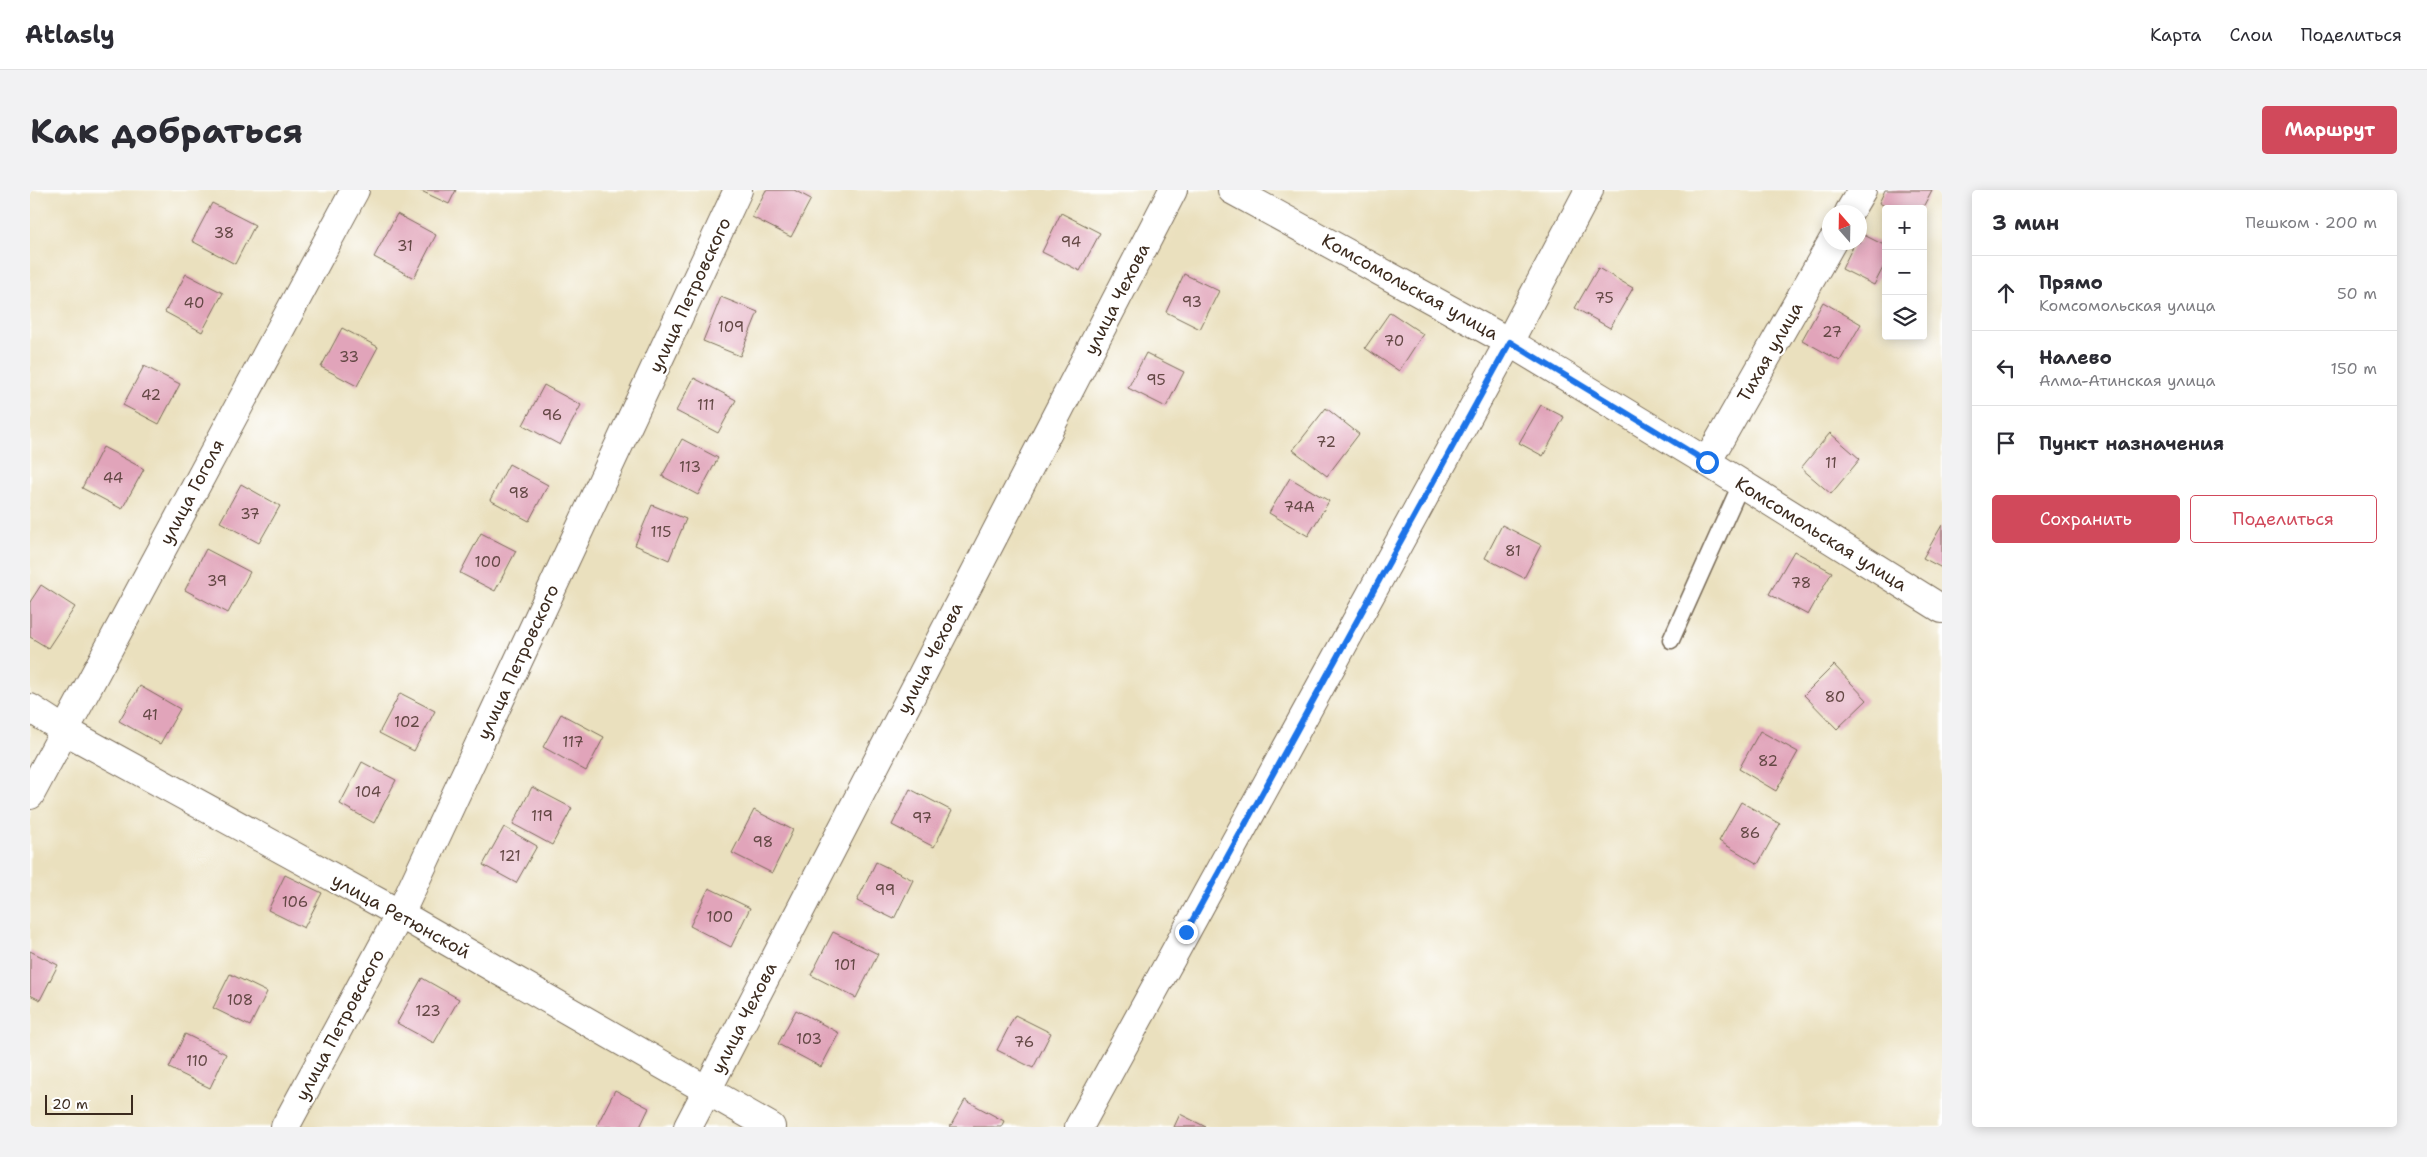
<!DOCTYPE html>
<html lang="ru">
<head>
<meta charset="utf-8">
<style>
  :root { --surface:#fff; --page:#f2f2f3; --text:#2b2b33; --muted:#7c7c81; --line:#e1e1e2; --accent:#d1495b }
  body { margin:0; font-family:"Shantell Sans",sans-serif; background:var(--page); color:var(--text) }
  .controls { position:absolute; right:15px; top:15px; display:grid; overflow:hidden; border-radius:5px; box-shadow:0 2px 12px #0003 }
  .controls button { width:45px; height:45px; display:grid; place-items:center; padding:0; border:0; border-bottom:1px solid var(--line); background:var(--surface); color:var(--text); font:25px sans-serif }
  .compass { position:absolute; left:1792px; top:15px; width:45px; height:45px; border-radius:50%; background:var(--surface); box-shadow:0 2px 12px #0003; rotate:340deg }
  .scale { position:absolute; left:15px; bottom:12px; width:88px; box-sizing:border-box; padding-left:5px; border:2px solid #3b2a1e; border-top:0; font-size:14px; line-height:18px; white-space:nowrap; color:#3b2a1e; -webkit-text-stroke:4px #fff; paint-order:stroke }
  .stop { position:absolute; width:15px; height:15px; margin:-11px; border:4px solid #1a73e8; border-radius:50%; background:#fff }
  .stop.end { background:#1a73e8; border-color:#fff; box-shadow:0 1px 5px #0008 }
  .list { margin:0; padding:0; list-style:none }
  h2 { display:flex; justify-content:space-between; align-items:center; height:65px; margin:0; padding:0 20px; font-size:21px }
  h2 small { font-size:16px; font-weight:400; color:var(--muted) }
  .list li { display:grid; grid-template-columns:32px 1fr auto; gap:15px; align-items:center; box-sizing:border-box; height:75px; padding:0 20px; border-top:1px solid var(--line) }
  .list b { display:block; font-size:19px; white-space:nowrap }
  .list p { margin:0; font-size:16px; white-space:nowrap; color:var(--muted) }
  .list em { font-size:16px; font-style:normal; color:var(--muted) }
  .actions { display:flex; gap:10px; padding:15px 20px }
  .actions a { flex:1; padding:11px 0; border:1px solid var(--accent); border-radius:5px; text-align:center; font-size:18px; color:var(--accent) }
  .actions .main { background:var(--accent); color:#fff }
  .icon { flex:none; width:28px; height:28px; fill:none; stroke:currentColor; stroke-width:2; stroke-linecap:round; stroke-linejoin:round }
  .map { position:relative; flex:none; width:1912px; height:937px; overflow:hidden; border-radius:5px }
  header { display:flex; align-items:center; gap:30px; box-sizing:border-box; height:70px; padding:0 25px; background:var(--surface); border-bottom:1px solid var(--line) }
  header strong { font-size:24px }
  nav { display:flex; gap:28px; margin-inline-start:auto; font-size:18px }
  .intro { display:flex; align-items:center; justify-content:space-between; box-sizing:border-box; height:120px; padding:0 30px }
  h1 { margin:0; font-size:35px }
  .button { padding:12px 22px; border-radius:5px; background:var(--accent); color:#fff; font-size:18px; font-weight:700 }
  main { display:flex; gap:30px; padding:0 30px }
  aside { flex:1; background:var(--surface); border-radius:5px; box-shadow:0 2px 12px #0003 }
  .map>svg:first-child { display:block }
  .building { fill:#e1a4ba }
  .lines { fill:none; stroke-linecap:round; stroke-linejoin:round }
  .service-casing { stroke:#786a56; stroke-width:19 }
  .minor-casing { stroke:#786a56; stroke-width:30 }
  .tertiary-casing { stroke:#786a56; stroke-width:30 }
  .service { stroke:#fff; stroke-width:16 }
  .minor { stroke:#fff; stroke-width:28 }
  .tertiary { stroke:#fff; stroke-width:28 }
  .route { stroke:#1a73e8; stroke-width:6 }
  .labels { text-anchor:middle; stroke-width:4.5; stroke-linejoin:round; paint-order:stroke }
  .number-label { font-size:15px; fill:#644845 }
  .street-label { font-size:18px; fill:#3b2a1e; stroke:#fff }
</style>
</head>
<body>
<header>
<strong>Atlasly</strong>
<nav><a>Карта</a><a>Слои</a><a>Поделиться</a></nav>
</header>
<div class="intro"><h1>Как добраться</h1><a class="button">Маршрут</a></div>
<main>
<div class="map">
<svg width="1912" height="937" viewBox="0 0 1912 937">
  <rect width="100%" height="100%" fill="#fff"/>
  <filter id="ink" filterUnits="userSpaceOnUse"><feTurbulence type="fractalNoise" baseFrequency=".02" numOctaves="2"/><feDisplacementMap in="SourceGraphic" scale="10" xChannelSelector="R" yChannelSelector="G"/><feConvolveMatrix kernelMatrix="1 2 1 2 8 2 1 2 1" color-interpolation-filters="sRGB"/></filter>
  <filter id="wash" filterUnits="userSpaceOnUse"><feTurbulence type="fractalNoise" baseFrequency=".0096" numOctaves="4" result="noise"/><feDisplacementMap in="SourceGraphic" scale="20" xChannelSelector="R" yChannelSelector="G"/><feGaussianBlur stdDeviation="1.12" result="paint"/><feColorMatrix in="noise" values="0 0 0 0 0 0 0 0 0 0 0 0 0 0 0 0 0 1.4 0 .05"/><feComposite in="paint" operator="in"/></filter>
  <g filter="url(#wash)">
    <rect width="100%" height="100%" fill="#eae0be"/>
    <g id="blocks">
      <g class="building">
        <polygon points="389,0 426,0 419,14"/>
        <polygon points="736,0 764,0 781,9 761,47 722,27"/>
        <polygon points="1855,0 1902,0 1892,19 1861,19 1849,13"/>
        <polygon points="182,13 225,35 205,74 162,51"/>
        <polygon points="1031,23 1070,43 1050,81 1012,62"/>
        <polygon points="367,24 406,45 384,88 344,67"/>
        <polygon points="1830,43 1856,56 1856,72 1844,95 1812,79 1825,52 1830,52"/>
        <polygon points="1568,78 1603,98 1580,138 1545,118"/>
        <polygon points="156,84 193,103 172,142 135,122"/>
        <polygon points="1154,84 1189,101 1170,139 1136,122"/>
        <polygon points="691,107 728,122 710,166 673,151"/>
        <polygon points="1793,112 1831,134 1810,171 1772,150"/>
        <polygon points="1360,122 1393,144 1369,181 1335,158"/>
        <polygon points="312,138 348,157 327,196 291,177"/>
        <polygon points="1116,163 1154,182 1136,217 1098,198"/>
        <polygon points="114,176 150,194 129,234 93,215"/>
        <polygon points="664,188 706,210 688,243 646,221"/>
        <polygon points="514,195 551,215 530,255 493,235"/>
        <polygon points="1511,215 1534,227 1513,266 1489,253"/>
        <polygon points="1296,218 1329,244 1297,286 1263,260"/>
        <polygon points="1800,243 1830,269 1801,304 1771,278"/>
        <polygon points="652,249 688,268 668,305 632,286"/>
        <polygon points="73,257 114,279 92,319 52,298"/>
        <polygon points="479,274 518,295 499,331 460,310"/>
        <polygon points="1260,288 1299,311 1278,346 1239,323"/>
        <polygon points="211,294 250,316 229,353 190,332"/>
        <polygon points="622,315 656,329 639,370 605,355"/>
        <polygon points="1472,335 1511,355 1494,388 1455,368"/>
        <polygon points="1912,335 1912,378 1893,368"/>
        <polygon points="451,343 486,361 465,401 430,383"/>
        <polygon points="176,359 220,382 198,423 155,400"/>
        <polygon points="1764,361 1802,382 1778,425 1739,404"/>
        <polygon points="11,395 45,417 18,458 0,447 0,412"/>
        <polygon points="1804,475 1837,510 1807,539 1774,505"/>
        <polygon points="110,496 150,519 130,554 89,531"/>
        <polygon points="370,503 405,521 384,561 349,543"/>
        <polygon points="531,524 574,547 556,581 513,557"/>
        <polygon points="1730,541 1768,562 1746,601 1709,579"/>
        <polygon points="332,572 366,590 344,633 310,614"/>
        <polygon points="502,597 542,618 522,655 483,634"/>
        <polygon points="880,599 922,621 904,657 862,635"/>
        <polygon points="1711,612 1750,634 1728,674 1689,651"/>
        <polygon points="724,620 763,640 742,683 702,663"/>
        <polygon points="474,637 507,656 486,693 453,675"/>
        <polygon points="846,672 883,690 864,729 827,711"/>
        <polygon points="255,685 292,703 274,738 238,720"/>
        <polygon points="679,698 720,718 701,757 660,736"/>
        <polygon points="803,742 848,764 826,808 781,785"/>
        <polygon points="0,761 28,775 10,810 0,805"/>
        <polygon points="200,784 237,802 220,836 183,818"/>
        <polygon points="392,788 429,809 404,853 367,833"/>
        <polygon points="766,820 809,843 791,877 748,854"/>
        <polygon points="985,825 1021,843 1003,878 967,860"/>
        <polygon points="155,844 196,864 180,898 139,878"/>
        <polygon points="585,900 619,918 610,937 566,937"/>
        <polygon points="935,910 974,931 971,937 920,937"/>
        <polygon points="1150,924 1176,937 1144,937"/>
      </g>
    </g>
  </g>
  <g filter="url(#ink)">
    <use href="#blocks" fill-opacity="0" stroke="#786a56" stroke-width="1"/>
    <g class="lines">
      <defs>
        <polyline id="service" points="1641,450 1711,294"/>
        <g id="minor">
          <polyline points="1202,0 1479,152 1677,272 1912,419"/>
          <polyline points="1819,22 1832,0"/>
          <polyline points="1677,272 1802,52"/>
          <polyline points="0,518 34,540 370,724 741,937"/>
          <polyline points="0,605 325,0"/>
          <polyline points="255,937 370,724 708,0"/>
          <polyline points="1049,937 1479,152 1559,0"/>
        </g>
        <polyline id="tertiary" points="658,937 1143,0"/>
      </defs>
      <use href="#service" class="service-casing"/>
      <use href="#minor" class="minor-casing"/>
      <use href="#tertiary" class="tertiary-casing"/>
      <use href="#service" class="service"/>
      <use href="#minor" class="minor"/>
      <use href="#tertiary" class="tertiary"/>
    </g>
  </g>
  <g class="lines" filter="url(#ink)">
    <polyline class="route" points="1156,742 1480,152 1677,272"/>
  </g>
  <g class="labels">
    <g class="number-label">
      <text x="194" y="48">38</text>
      <text x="1041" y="57">94</text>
      <text x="375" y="61">31</text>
      <text x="1574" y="113">75</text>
      <text x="1162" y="117">93</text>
      <text x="164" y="118">40</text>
      <text x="701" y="142">109</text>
      <text x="1802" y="147">27</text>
      <text x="1364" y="156">70</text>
      <text x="319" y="172">33</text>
      <text x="1126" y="195">95</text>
      <text x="121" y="210">42</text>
      <text x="676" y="220">111</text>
      <text x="522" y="230">96</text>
      <text x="1296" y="257">72</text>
      <text x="1801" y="278">11</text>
      <text x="660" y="282">113</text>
      <text x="83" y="293">44</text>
      <text x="489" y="308">98</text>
      <text x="1269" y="322">74А</text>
      <text x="220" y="329">37</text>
      <text x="631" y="347">115</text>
      <text x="1483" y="366">81</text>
      <text x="458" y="377">100</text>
      <text x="187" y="396">39</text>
      <text x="1771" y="398">78</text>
      <text x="1805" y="512">80</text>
      <text x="120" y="530">41</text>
      <text x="377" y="537">102</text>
      <text x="543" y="557">117</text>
      <text x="1738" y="576">82</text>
      <text x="338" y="607">104</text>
      <text x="512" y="631">119</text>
      <text x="892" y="633">97</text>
      <text x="1720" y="648">86</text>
      <text x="733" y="657">98</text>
      <text x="480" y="671">121</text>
      <text x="855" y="705">99</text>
      <text x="265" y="717">106</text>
      <text x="690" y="732">100</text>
      <text x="815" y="780">101</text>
      <text x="210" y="815">108</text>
      <text x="398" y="826">123</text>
      <text x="779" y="854">103</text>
      <text x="994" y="857">76</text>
      <text x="167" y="876">110</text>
    </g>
    <g class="street-label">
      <text transform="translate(1380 97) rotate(29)" y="6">Комсомольская улица</text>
      <text transform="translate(660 105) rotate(-65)" y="6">улица Петровского</text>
      <text transform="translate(1087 109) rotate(-63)" y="6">улица Чехова</text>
      <text transform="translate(1740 162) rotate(-60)" y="6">Тихая улица</text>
      <text transform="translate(162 302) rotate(-62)" y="6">улица Гоголя</text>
      <text transform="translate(1791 344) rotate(32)" y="6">Комсомольская улица</text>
      <text transform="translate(900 468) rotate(-63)" y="6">улица Чехова</text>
      <text transform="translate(488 472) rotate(-65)" y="6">улица Петровского</text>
      <text transform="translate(371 726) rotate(29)" y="6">улица Ретюнской</text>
      <text transform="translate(714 828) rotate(-63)" y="6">улица Чехова</text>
      <text transform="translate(310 835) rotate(-62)" y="6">улица Петровского</text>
    </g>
  </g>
</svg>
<div class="controls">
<button>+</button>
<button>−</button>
<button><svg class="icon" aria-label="layers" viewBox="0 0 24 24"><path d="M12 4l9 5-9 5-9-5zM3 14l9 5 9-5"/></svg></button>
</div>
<svg class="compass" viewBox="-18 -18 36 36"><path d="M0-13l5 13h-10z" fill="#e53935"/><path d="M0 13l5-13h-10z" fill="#7c7c81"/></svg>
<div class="scale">20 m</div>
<div class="stop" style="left:1677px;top:272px"></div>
<div class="stop end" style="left:1156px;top:742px"></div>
</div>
<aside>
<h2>3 мин<small>Пешком · 200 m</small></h2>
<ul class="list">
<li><svg class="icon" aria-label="ahead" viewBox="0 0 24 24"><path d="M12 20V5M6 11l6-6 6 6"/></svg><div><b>Прямо</b><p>Комсомольская улица</p></div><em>50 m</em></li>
<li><svg class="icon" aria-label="left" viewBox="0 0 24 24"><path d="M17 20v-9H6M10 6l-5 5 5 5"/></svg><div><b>Налево</b><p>Алма-Атинская улица</p></div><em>150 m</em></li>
<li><svg class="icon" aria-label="arrive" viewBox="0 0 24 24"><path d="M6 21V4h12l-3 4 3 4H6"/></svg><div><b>Пункт назначения</b></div></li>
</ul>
<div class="actions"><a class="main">Сохранить</a><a>Поделиться</a></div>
</aside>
</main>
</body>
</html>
